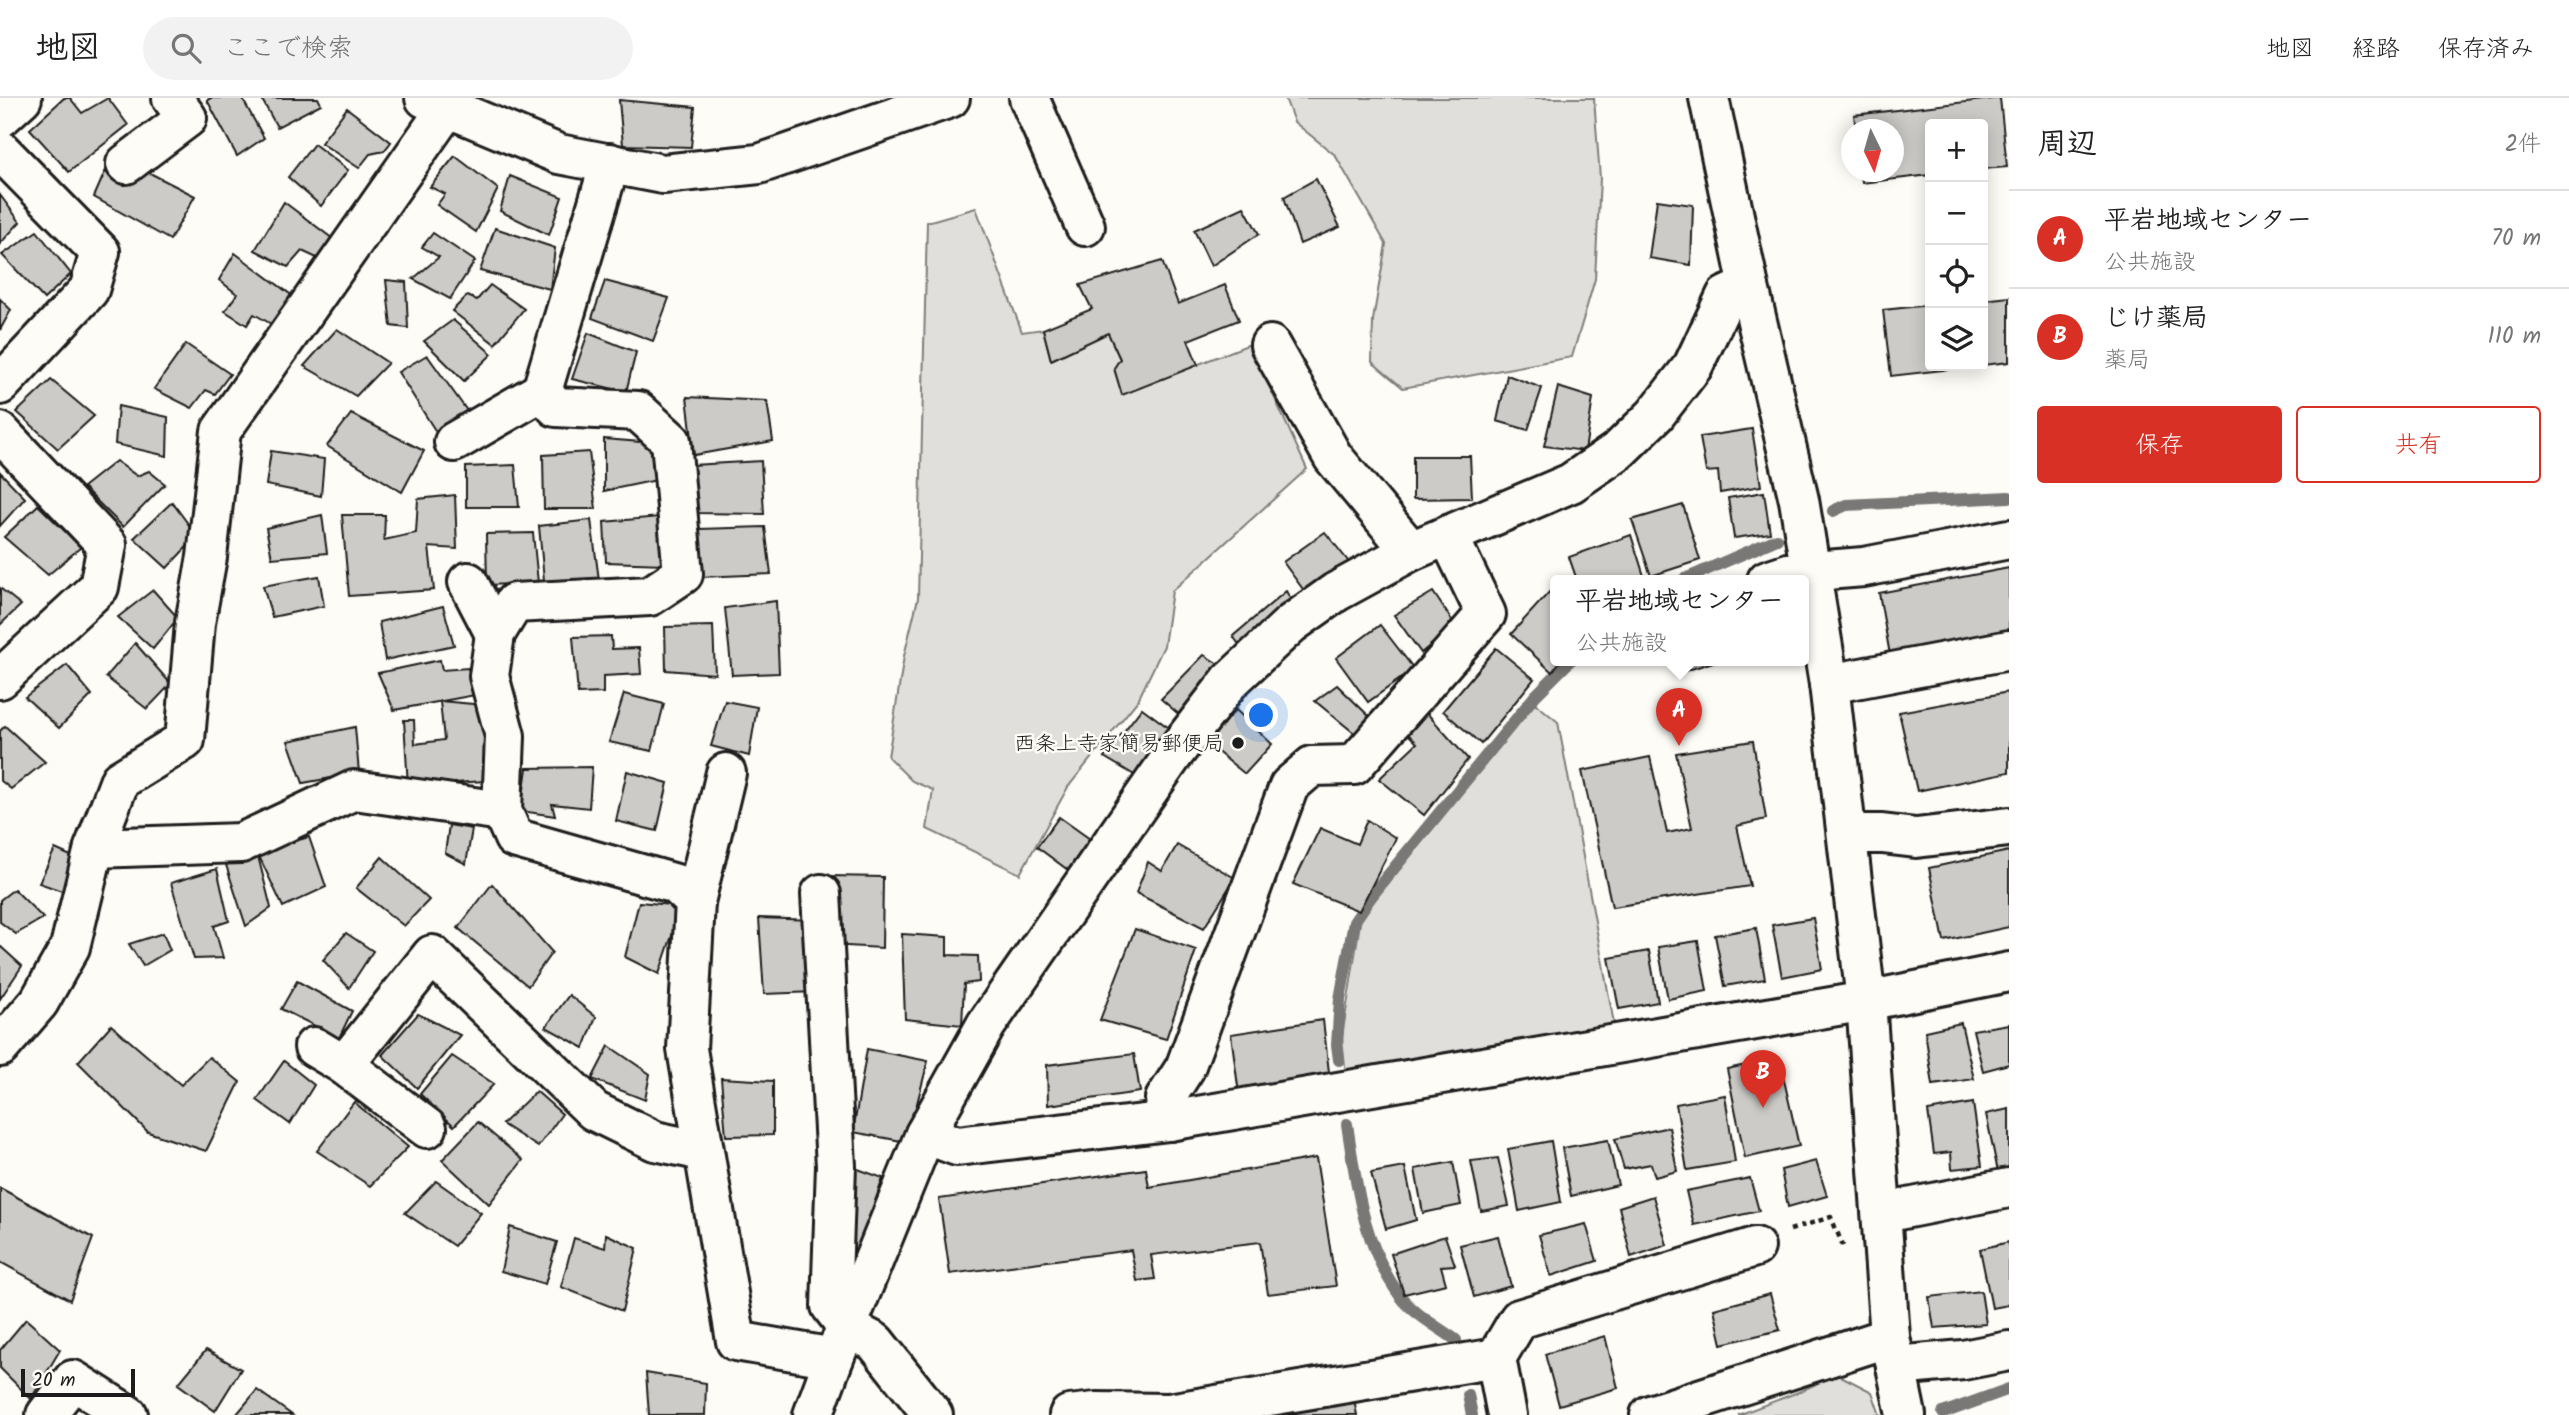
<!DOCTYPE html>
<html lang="ja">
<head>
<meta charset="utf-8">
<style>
  :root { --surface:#fff; --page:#f2f2f2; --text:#222; --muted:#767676; --line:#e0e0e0; --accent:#d93025 }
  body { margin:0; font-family:Kalam,"Klee One",sans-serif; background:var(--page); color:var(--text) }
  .controls { position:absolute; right:21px; top:21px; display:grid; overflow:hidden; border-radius:7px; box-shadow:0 4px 18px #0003 }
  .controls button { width:63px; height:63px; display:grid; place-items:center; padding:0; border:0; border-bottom:2px solid var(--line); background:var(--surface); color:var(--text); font:35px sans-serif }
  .compass { position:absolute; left:1841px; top:21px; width:63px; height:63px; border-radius:50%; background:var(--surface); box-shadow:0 4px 18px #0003; rotate:175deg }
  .scale { position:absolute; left:21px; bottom:18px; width:114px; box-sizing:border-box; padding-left:7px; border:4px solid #1c1c1c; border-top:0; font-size:19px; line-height:24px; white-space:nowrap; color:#1c1c1c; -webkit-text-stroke:5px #fdfcf7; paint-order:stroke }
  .you { position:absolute; left:1262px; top:618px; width:24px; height:24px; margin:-18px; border:5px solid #fff; border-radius:50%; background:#1a73e8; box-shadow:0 0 0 10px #1a73e833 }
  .badge { display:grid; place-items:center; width:46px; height:46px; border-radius:50%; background:var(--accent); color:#fff; font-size:23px; font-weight:700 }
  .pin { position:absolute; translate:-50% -58px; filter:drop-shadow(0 2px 4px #0008) }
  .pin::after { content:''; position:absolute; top:37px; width:24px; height:21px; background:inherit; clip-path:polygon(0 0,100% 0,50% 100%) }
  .popup { position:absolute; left:1550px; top:477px; width:259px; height:91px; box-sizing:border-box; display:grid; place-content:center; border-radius:7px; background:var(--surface); filter:drop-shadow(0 2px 5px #0005); font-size:23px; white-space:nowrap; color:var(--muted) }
  .popup b { font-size:26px; color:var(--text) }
  .popup::after { content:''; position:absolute; left:50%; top:100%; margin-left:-14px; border:14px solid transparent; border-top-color:var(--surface) }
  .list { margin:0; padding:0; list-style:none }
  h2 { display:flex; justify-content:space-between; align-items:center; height:91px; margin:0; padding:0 28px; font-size:30px }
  h2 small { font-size:23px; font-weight:400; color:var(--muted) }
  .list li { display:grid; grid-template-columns:46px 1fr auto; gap:21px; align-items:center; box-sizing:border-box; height:98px; padding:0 28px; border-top:2px solid var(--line) }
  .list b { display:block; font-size:26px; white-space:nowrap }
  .list p { margin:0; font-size:23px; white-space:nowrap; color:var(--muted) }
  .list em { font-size:23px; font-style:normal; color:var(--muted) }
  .actions { display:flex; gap:14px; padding:21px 28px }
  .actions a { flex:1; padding:16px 0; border:2px solid var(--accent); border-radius:7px; text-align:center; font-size:24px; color:var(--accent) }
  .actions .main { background:var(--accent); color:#fff }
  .icon { flex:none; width:38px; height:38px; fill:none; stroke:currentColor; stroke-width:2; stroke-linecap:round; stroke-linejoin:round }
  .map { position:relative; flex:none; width:2009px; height:1317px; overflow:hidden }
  header { display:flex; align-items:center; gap:42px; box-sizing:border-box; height:98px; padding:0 35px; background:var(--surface); border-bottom:2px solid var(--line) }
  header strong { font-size:33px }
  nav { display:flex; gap:38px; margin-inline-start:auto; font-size:24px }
  .search { width:490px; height:63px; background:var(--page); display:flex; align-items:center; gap:18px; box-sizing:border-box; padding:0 24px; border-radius:38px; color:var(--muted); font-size:26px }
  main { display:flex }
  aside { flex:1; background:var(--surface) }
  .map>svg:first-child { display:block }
  .green { fill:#e0dfdb; stroke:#7e7e7c; stroke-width:2 }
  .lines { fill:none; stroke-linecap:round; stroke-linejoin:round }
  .stream { stroke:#797876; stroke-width:12 }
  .building { fill:#cccbc8; stroke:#1c1c1c; stroke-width:2 }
  .minor-casing { stroke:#1c1c1c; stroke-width:44 }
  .path { stroke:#1c1c1c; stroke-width:4.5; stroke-dasharray:5 5; stroke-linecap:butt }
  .minor { stroke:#fdfcf7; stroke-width:38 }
  .poi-dot { fill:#1c1c1c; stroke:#fdfcf7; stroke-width:2.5 }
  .labels { text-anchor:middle; stroke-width:5; stroke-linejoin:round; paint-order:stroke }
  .poi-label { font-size:21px; fill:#1c1c1c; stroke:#fdfcf7; text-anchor:end }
</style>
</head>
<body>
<header>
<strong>地図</strong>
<div class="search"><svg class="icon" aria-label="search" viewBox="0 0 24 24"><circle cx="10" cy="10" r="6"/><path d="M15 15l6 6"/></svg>ここで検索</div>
<nav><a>地図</a><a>経路</a><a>保存済み</a></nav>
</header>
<main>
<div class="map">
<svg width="2009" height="1317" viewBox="0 0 2009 1317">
  <rect width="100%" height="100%" fill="#fdfcf7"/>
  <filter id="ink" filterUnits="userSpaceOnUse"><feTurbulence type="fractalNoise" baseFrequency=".0143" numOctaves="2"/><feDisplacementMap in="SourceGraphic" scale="14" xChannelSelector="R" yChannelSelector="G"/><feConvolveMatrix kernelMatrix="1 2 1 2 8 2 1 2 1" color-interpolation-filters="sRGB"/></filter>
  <g filter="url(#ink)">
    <g class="green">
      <polygon points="1285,0 1594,0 1600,80 1595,181 1572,259 1403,290 1372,264 1373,222 1386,146 1335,57 1294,24"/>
      <polygon points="976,110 1022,234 1043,231 1051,262 1108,235 1120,261 1114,271 1122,296 1250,246 1307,371 1172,493 1164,548 1138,602 1068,689 1020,776 927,731 933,692 912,683 888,659 904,558 918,500 927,124"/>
      <polygon points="1535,605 1558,624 1615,931 1346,978 1342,939 1361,819"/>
      <polygon points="1837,1276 1872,1294 1880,1317 1738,1317 1801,1293"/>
    </g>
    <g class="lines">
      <g class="stream">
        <polyline points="1833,413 1846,407 2009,399"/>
        <polyline points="1683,482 1777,441"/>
        <polyline points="1339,962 1337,947 1340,901 1354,824 1375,793 1535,598 1571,562"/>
        <path d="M1347,1026C1356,1085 1363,1149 1401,1199C1415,1217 1438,1229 1456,1242"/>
        <polyline points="1468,1297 1472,1317"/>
        <polyline points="1943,1315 2009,1291"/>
      </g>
    </g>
    <g class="building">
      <polygon points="64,0 70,0 82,15 108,0 128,27 69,74 30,31"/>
      <polygon points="211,0 242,0 264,40 237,58 207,2"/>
      <polygon points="261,0 318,0 321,6 277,29"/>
      <polygon points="2000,0 2007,69 1983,71 1983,26 1930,26 1930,77 1862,85 1861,74 1894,74 1894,32 1856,32 1854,17"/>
      <polygon points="619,2 695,9 691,49 623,47"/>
      <polygon points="347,10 391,44 384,53 370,56 359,70 321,45"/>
      <polygon points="314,46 348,72 321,108 288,79"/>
      <polygon points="455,58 498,91 476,134 437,107 445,96 430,89"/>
      <polygon points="134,67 195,98 170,142 94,99 105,74 130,81"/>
      <polygon points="510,78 562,99 549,137 500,113"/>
      <polygon points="1316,81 1340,129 1300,146 1284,99"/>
      <polygon points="0,97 20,124 0,146"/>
      <polygon points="1657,102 1693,107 1691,167 1649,160"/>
      <polygon points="284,104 333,141 319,161 302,153 288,169 255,152"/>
      <polygon points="1244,109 1259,136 1211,168 1194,132"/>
      <polygon points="495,130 555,150 550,191 480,173"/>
      <polygon points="37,133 71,176 44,201 2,157"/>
      <polygon points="433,135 475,163 450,201 413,181 439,159 422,149"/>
      <polygon points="235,155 294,199 273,227 254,216 247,227 225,213 237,196 219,182"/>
      <polygon points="1162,163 1178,206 1225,187 1239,222 1188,242 1198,267 1122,297 1114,270 1120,261 1108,235 1051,262 1043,231 1092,211 1080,187"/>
      <polygon points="386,182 406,184 408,230 391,228"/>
      <polygon points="605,183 669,200 653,243 592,220"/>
      <polygon points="490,187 524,211 495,246 452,213 467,198 477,202"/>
      <polygon points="2009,199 2009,264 1983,267 1983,202"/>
      <polygon points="0,201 11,212 0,232"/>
      <polygon points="1930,207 1930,268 1978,268 1891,278 1883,212"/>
      <polygon points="453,222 492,256 464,283 424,243"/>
      <polygon points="337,231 388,265 356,298 304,268"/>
      <polygon points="588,235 636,254 626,294 572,281"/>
      <polygon points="186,246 230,276 215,296 206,292 192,310 154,291"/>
      <polygon points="427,257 470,317 438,337 398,274"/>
      <polygon points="1507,277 1542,290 1528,332 1497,323"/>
      <polygon points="51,282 94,318 58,351 17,314"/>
      <polygon points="1558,289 1593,300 1585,353 1544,348"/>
      <polygon points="687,299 767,303 773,343 694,357"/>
      <polygon points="118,308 168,319 167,358 115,346"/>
      <polygon points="351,316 424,353 402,394 327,348"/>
      <polygon points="1752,331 1761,388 1720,395 1718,373 1706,374 1700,339"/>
      <polygon points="604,341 653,345 657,382 604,393"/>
      <polygon points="271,353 324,361 321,398 266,387"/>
      <polygon points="589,354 596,411 544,411 543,357"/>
      <polygon points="1413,358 1470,358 1472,400 1413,401"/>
      <polygon points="116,363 137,378 149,373 165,386 123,429 83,389"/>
      <polygon points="761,363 764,416 696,415 692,367"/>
      <polygon points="515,367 519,409 466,409 466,369"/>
      <polygon points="0,374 25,400 0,428"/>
      <polygon points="1764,394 1770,435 1734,440 1728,400"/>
      <polygon points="455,397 457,451 429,449 434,492 349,498 342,417 385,417 384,442 416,435 418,401"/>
      <polygon points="172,404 197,438 167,470 134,440"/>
      <polygon points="38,407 81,449 48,477 4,439"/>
      <polygon points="1683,407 1700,462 1651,478 1632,422"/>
      <polygon points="322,417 327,455 272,460 266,430"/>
      <polygon points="659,419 665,466 606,464 604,424"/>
      <polygon points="591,422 599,482 545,493 539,428"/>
      <polygon points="765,429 771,476 700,479 699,431"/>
      <polygon points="1325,434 1352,468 1308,498 1283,464"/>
      <polygon points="533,435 538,485 487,487 486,436"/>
      <polygon points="1631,437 1644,478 1636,482 1577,482 1569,459"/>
      <polygon points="2009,470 2009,534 1890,557 1879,495"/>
      <polygon points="319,478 324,508 272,519 263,488"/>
      <polygon points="0,490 21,507 0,527"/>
      <polygon points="153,492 178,520 153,551 118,519"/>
      <polygon points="1551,492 1555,495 1555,562 1561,562 1552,574 1511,536"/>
      <polygon points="1286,493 1296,511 1245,555 1233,538"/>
      <polygon points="1433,494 1455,527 1421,555 1394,517"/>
      <polygon points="776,503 779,575 732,577 725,510"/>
      <polygon points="443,508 454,547 385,562 379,524"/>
      <polygon points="1380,527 1414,571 1368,604 1336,560"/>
      <polygon points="713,528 715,576 666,572 665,529"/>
      <polygon points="611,538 612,551 639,550 641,576 603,578 603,595 578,596 573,539"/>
      <polygon points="135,545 171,586 147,611 106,579"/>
      <polygon points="1496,550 1534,581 1481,646 1443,613"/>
      <polygon points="1204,557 1225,570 1182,619 1161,601"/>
      <polygon points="440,562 442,572 468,570 475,597 394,612 378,575"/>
      <polygon points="1678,562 1719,562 1682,574"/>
      <polygon points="67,567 92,597 59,630 25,599"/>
      <polygon points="1337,587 1376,625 1364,643 1315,603"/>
      <polygon points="2009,594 2009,674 1917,693 1899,614"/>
      <polygon points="624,596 664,606 652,653 609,644"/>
      <polygon points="440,603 484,607 485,683 408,688 404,622 414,622 415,646 444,642"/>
      <polygon points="725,603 757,609 749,658 711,648"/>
      <polygon points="1142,610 1173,633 1136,678 1104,659"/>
      <polygon points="1236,612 1272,646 1245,676 1205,644"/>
      <polygon points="1425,613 1468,661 1424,717 1379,681 1417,645 1403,631"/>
      <polygon points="5,628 45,664 11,691 0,682 0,633"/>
      <polygon points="355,629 359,675 303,685 288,643"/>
      <polygon points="1753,643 1766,721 1737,728 1750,788 1612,809 1582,673 1650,659 1667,735 1692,730 1676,655"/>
      <polygon points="592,669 589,710 552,706 555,718 521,713 527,670"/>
      <polygon points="627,673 668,685 657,733 616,723"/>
      <polygon points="1059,719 1090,741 1068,772 1037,749"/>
      <polygon points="1367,722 1396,740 1359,813 1293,786 1320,730 1357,746"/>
      <polygon points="449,727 472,731 466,766 445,755"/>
      <polygon points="309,739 326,789 283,809 257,754"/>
      <polygon points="1177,747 1235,780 1204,830 1136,795 1148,764 1162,773"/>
      <polygon points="55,751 80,762 62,793 39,785"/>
      <polygon points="2009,753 2009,829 1944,843 1929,770"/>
      <polygon points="257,754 271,810 246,828 226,767"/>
      <polygon points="382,759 429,802 404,828 356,790"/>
      <polygon points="217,771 229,823 214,828 223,860 194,861 171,785"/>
      <polygon points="829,778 883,779 882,850 829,847"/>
      <polygon points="492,786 552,854 528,888 458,830"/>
      <polygon points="14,791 43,820 16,836 0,824 0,802"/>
      <polygon points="639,804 682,808 659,876 625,859"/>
      <polygon points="759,820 814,822 816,894 764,896"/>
      <polygon points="1813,820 1822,871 1782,879 1772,827"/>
      <polygon points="1756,830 1765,881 1725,888 1715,837"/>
      <polygon points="1135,831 1196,852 1166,941 1100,922"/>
      <polygon points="163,835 170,852 143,868 129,846"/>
      <polygon points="346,835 373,853 349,890 323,862"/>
      <polygon points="902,836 947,839 947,857 978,858 979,884 964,886 962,927 905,921"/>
      <polygon points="1698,843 1707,893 1668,901 1658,849"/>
      <polygon points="0,848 22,868 0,901"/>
      <polygon points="1649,853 1658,904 1619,911 1609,860"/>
      <polygon points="297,883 352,913 339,940 281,911"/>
      <polygon points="569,897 596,919 584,950 546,929"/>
      <polygon points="418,916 460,937 417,990 382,957"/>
      <polygon points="1323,922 1330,983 1239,996 1231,936"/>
      <polygon points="1961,925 1974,981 1933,987 1925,933"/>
      <polygon points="2009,926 2009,966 1983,973 1973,932"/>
      <polygon points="111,927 181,987 209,959 240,984 206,1053 148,1034 78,964"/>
      <polygon points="609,948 650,976 645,1002 592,981"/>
      <polygon points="867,951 928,963 907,1044 853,1034"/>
      <polygon points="1134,956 1140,994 1048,1007 1047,967"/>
      <polygon points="452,958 494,986 454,1028 420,996"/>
      <polygon points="1779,960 1799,1048 1745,1060 1727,971"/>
      <polygon points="284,963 314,987 290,1026 257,1002"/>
      <polygon points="721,980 773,983 773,1037 726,1038"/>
      <polygon points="536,993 562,1016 538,1049 502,1026"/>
      <polygon points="1725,997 1735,1064 1687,1072 1676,1006"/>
      <polygon points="354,1004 408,1049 370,1088 317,1053"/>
      <polygon points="1973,1005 1982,1068 1952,1071 1951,1054 1934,1056 1928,1013"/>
      <polygon points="2009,1011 2009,1072 1998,1074 1986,1016"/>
      <polygon points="478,1024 523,1062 489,1106 442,1062"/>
      <polygon points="1669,1029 1677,1073 1655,1079 1651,1066 1624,1071 1615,1041"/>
      <polygon points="1608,1042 1618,1087 1571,1098 1562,1050"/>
      <polygon points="1551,1043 1561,1104 1519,1113 1508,1051"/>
      <polygon points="1316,1060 1336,1188 1268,1196 1260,1144 1151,1157 1155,1181 1137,1183 1131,1152 950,1176 939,1101 1146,1071 1149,1089"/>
      <polygon points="1498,1060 1509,1108 1481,1113 1471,1063"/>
      <polygon points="1816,1063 1827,1098 1788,1109 1781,1072"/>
      <polygon points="1453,1064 1461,1107 1423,1115 1415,1071"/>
      <polygon points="1405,1069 1416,1122 1386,1131 1371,1075"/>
      <polygon points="855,1070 883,1080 857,1156 842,1144"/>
      <polygon points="1750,1080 1759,1113 1694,1127 1686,1093"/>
      <polygon points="436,1083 481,1115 454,1148 405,1115"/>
      <polygon points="0,1090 93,1140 70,1202 0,1164"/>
      <polygon points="1653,1098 1667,1147 1631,1159 1619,1109"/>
      <polygon points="1586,1126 1597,1163 1551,1178 1539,1137"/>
      <polygon points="510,1129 557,1144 545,1186 501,1173"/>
      <polygon points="606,1136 637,1150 622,1213 561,1189 574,1140 605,1150"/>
      <polygon points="1445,1138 1455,1167 1441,1168 1446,1186 1404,1196 1391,1156"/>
      <polygon points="1498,1138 1511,1188 1474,1199 1460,1147"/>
      <polygon points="2009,1144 2009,1207 1992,1210 1980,1151"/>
      <polygon points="1981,1193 1986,1226 1934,1230 1929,1199"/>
      <polygon points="1770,1196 1780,1232 1722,1246 1714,1211"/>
      <polygon points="26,1221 60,1252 31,1301 0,1270 0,1252"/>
      <polygon points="1605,1238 1618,1290 1559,1307 1545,1256"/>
      <polygon points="206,1252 241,1271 215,1313 178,1286"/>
      <polygon points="646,1275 706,1285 705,1317 649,1317"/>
      <polygon points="257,1292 292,1317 236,1317"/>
      <polygon points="1354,1302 1357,1317 1289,1317 1289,1313"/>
    </g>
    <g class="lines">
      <defs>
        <g id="minor">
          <polyline points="425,0 559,56 663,76 759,66 950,0"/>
          <polyline points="1029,0 1085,128"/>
          <polyline points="1709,0 1749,189 1799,402 1829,586 1866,903 1890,1239 1906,1317"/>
          <polyline points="0,20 22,0"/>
          <polyline points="0,52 100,154 89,192 0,287"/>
          <polyline points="610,65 542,293 556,309 638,313 671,343 683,476 650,498 514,505 495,536 489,578 505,638 502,713 514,740 676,786 695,804 687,951 736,1243 834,1260"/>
          <polyline points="126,66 187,20 172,0"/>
          <polyline points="1270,247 1333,359 1411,453"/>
          <polyline points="0,334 107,447 99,489 0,581"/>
          <polyline points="454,344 542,293"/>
          <polyline points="1767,482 1788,475 1864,469 2009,441"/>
          <polyline points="468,484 495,536"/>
          <polyline points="1829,586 2009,552"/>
          <polyline points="1847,736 1882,736 1916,740 2009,729"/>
          <polyline points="94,750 241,745 354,692 502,713"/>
          <polyline points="821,796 836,1068 831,1208 848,1230 875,1244 933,1317"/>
          <polyline points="695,804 726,675"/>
          <polyline points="0,949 39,904 70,849 94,750 120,682 185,642 195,525 207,459 221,333 448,9"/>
          <polyline points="314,949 344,967"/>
          <polyline points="1169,1023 1165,1001 1185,970 1289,688 1312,668 1354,667 1486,516 1448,437"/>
          <polyline points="427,1030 344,967 432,857 594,1013 655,1043 703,1053"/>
          <polyline points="925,1036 957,1048 1169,1023 1866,903 2009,874"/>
          <polyline points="1883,1115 2009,1090"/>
          <polyline points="1496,1260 1519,1221 1755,1149"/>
          <polyline points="1896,1268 1963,1262 2009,1253"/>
          <polyline points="46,1317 73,1282 128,1317"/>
          <polyline points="813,1317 834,1260 925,1036 986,927 1173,657 1230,583 1291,526 1336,494 1411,453 1571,385 1619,352 1655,317 1693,268 1726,198 1749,189"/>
          <polyline points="1069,1317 1096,1314 1169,1315 1496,1260 1507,1317"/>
          <polyline points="1650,1317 1890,1239"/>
        </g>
      </defs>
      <use href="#minor" class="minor-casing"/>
      <polyline class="path" points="1790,1132 1831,1119 1843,1148"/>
      <use href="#minor" class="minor"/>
    </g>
  </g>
  <circle class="poi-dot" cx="1238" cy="645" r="7"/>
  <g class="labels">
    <g class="poi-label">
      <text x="1224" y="652">西条上寺家簡易郵便局</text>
    </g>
  </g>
</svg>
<div class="controls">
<button>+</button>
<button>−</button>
<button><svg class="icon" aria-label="locate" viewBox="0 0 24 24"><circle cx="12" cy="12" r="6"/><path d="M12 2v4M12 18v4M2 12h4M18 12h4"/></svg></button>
<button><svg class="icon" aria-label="layers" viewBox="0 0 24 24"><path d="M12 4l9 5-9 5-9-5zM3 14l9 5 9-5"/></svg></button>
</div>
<svg class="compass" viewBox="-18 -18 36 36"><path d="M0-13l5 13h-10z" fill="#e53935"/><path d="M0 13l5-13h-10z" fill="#767676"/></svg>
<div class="scale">20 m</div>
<div class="you"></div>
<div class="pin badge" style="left:1679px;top:648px">A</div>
<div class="popup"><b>平岩地域センター</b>公共施設</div>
<div class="pin badge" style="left:1763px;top:1010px">B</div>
</div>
<aside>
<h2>周辺<small>2件</small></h2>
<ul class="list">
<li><span class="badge">A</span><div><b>平岩地域センター</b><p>公共施設</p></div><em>70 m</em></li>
<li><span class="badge">B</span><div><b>じけ薬局</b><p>薬局</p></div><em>110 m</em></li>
</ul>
<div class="actions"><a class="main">保存</a><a>共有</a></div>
</aside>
</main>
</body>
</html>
